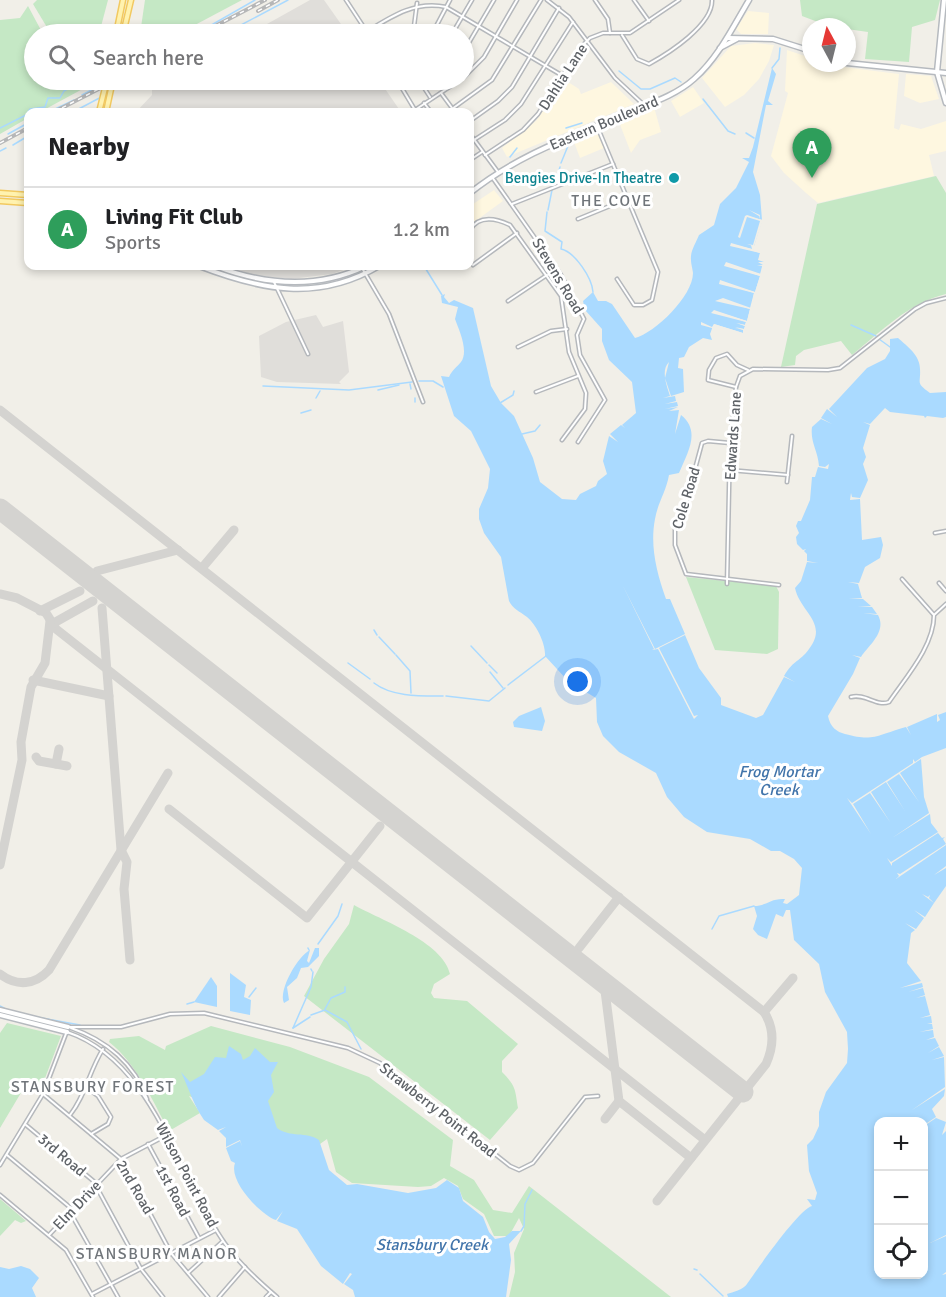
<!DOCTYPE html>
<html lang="en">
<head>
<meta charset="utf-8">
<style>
  :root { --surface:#fff; --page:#f2f2f2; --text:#202124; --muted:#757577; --line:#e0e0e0; --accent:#ea4335 }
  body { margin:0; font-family:Signika,sans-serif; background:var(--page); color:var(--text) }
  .controls { position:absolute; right:18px; bottom:18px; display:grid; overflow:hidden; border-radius:12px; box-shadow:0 3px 9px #0003 }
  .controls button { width:54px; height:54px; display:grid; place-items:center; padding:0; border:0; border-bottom:2px solid var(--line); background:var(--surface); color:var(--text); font:30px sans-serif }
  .compass { position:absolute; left:802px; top:18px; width:54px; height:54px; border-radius:50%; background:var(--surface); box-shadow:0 3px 9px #0003; rotate:353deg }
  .you { position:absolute; left:578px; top:682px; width:21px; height:21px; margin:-15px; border:4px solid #fff; border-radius:50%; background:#1a73e8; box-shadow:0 0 0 9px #1a73e833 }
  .badge { display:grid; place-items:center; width:39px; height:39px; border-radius:50%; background:var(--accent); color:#fff; font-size:20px; font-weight:700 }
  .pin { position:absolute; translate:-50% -50px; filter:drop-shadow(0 2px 3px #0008) }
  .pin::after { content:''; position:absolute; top:32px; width:21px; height:18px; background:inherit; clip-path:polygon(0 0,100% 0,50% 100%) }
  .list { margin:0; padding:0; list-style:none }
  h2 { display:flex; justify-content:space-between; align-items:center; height:78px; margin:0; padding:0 24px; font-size:26px }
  h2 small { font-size:20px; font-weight:400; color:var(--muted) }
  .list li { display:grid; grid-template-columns:39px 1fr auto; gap:18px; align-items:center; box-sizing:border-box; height:84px; padding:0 24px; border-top:2px solid var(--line) }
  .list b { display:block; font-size:22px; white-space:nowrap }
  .list p { margin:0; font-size:20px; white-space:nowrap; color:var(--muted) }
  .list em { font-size:20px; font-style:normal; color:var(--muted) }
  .icon { flex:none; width:33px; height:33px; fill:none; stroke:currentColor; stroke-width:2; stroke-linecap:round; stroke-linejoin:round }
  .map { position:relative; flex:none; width:946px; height:1297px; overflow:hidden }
  .search { position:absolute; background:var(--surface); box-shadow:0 3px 9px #0003; left:24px; top:24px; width:450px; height:66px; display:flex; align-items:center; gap:15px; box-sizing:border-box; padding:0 21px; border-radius:33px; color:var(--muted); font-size:22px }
  .panel { position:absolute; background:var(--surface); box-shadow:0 3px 9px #0003; left:24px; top:108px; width:450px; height:162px; border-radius:12px }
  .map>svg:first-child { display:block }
  .commercial { fill:#fef7e0 }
  .industrial { fill:#e0deda }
  .green { fill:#c5e8c5 }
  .water { fill:#aadaff }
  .pier { fill:#f1efe8 }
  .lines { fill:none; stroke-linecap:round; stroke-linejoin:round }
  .stream { stroke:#aadaff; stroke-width:1.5 }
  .taxiway { stroke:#d4d3d0; stroke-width:9 }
  .runway { stroke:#d4d3d0; stroke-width:21 }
  .street-casing { stroke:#b5b8bc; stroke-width:5 }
  .secondary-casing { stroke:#b6babf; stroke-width:7 }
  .primary-casing { stroke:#f2c960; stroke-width:7 }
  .street { stroke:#fff; stroke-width:2 }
  .secondary { stroke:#fff; stroke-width:4 }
  .primary { stroke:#fff2af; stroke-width:4 }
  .rail-casing { stroke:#b6b7b8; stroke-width:4 }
  .rail { stroke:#fff; stroke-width:1.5; stroke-dasharray:4.5; stroke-linecap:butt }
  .primary-bridge-casing { stroke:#f2c960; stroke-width:7; stroke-linecap:butt }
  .primary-bridge { stroke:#fff2af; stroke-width:4 }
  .culture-dot { fill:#0f9aa8; stroke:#fff; stroke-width:2 }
  .labels { text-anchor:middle; stroke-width:6; stroke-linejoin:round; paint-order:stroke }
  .street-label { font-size:15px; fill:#5f6368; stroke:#fff }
  .culture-label { font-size:15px; fill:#0d838f; stroke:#fff; text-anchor:end }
  .neighbourhood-label { font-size:16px; letter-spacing:1.5px; fill:#70757a; stroke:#fff }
  .water-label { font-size:16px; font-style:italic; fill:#4174aa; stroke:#fff }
</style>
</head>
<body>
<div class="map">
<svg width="946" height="1297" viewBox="0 0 946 1297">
  <rect width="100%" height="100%" fill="#f1efe8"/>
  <g class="commercial">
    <polygon points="748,11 769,13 768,34 741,34 736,29"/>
    <polygon points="755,43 774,45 769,61 759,79 744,95 725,107 702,78 731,46"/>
    <polygon points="787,50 811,58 811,63 899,74 894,128 899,130 901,124 921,129 946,121 946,151 929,155 934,176 818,203 806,193 784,173 771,156 788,93 785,91"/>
    <polygon points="906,74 931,76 939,99 920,103 904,96"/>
    <polygon points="565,80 579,89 581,94 611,82 634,104 507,157 502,148 536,121"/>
    <polygon points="693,87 704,103 680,117 671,101"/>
    <polygon points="654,107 661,132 640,140 631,153 619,122"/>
    <polygon points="597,131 604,148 580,158 574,142"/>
    <polygon points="494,190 503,201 470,225 470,206"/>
  </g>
  <g class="industrial">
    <polygon points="310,0 324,0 348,34 249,34"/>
    <polygon points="166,80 379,80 401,112 136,112 152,95 152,90"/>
    <polygon points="226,266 354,266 332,274 291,279 254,275"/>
    <polygon points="316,315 323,327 343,321 349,372 339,382 341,384 277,382 261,377 259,336 286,322"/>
  </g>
  <g class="green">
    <polygon points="37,0 108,0 99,34 51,34 33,4"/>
    <polygon points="145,0 242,0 178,34 140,34"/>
    <polygon points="800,0 940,0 935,20 912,27 909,62 865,59 868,32 847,29 847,27 831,27 802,16"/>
    <polygon points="28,6 43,34 34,34 34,80 79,80 90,85 40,112 28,112 28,118 0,134 0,20 20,18"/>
    <path d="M936,176L946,193V294C908,303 882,331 852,355L841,341L804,350L796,356L795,365L781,367L817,204Z"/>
    <polygon points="686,577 776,586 779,592 778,649 767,654 715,650"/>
    <path d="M354,905C381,920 443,942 450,974L434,984L431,993L434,998L467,1001L518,1044L502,1061V1072C516,1086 515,1089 518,1108L490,1140L304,996L324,959L349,924Z"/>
    <polygon points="7,1023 61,1036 39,1094 25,1086 0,1128 0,1033"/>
    <path d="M211,1026L290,1047L369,1077L453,1140L450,1166L474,1180L493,1210L512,1213L529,1186L671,1297H509L515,1272L514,1253L524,1229L519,1218L509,1236H494L484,1214L463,1199L458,1186L444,1178L431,1186L418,1187L352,1183L336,1172L327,1139L320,1144L288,1136L189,1096L200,1113L169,1131C152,1100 137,1064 109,1042L110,1039L139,1036L165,1050L166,1046Z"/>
    <polygon points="0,1199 26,1221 21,1223 15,1220 0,1236"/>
  </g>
  <g class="water">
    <path d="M772,68L776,74L768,101L773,105H766L753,172L760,195L762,220L747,216L762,221L754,246L751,245L752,249L731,244L760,253L759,259L764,261L760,274L725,264L760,276L755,292L720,282L754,293L750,308L718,299L750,309L747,321L714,311L746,322L745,325L737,323L745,326L744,329L735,328L744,330L743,333L714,324L710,334L712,340L703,338L689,347L684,357L679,358L678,368L683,369L684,392L671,396L665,378L669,362C661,370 666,384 670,396L663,398L675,396L676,401L665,404L677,402L678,406L665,409L678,407L669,411L679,410L675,434L681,415C701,431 688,452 679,473L669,475C666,492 658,502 655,519C650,545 656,571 666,599H670L685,634L655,649L623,586L654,649L652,650L658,649L694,719L698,715L694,716L659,648L685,635L699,668L721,698V705L756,718L763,715L784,677L795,682L784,676C794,659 800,662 809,649C829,623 800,612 795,588L801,581L807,562L818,563L807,561V554L804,551L806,549L803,550L797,544L796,537L799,533L796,526L798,521H801L810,500L812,477H815L818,467L828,469L829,464L825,467L819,466C818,451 810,442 812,427L821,419L832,424L821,418L827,409L837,417L829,409L867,368L885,359L890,351V339L898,338C907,346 920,355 920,369C921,384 915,382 930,393L946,392V417L943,418L927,416L925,418L924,416L890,412L885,408L870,424L863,422L870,425L863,448L866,457L863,464L868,480L860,498L852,497L851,493L850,500L860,499L862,540L881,537L883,545L880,558L865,567L859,583L848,582L858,584L862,598H849L863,599L871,606H858L872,607L877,614L863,613L878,615C887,632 869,645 861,657L852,655L860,658L853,674L828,716C830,727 837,732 845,734C874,742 877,735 906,727L911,735L907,727L937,714V722L940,720L938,715L946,712V748L922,757L915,762L913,759V763L852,803L847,798L871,834L853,804L870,793L890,822L871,792L886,782L905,811L887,782L899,774L919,802L900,773L921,759L924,797L929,813L892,838L930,814L931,823L938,832L891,862L887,858L892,866V863L938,833L942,838L945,837L943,839L946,844L900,874L897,873L899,876L896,879L946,845V866L934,875L946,868V886L934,903L929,898L930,895L928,897L922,894L934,903L925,917L914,910L924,918L916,929L905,923L915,930L911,933L907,963L921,981L900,988L922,983L923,987L908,992L923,988L925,995L916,998L925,996L930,1015L920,1018L931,1016L932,1023L927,1024H932L933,1029L919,1032L933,1030L934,1037L926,1040L935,1038L939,1046L928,1053L939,1047L944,1056L932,1060L944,1057L945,1087L912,1110L945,1089L944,1096L932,1109L936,1117L924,1125V1122H878V1274H924V1126L936,1118L946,1122L942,1135L946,1131V1235L930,1243L946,1236V1272L942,1275L946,1274V1297H728L727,1294C733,1292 743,1290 747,1284C756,1271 798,1210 812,1206L807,1199L815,1200L817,1193L809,1171L807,1145L813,1139L819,1126V1112L826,1092L847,1063L848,1049L847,1032L825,992L819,964L794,940L790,910H786L783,917L776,914L767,939L758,935L753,929L757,916L754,906C767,906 770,898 785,899L783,903L787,904L799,895L802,868L794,859L780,851H771L750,839L707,832L684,817L667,797L656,773L619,752L603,736L597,722L596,698L569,682L545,656C546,644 536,624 527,617C519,611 513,609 509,601L501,557L484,533L479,519V509L488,488L490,469L471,431L454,416L441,376L449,377C452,370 457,367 461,362C469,351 459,330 455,319L458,307L442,303L441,296L445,294L444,297L449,303L454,300L473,308L491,386L501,403L514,416L533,458L540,482L562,499L576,500L580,494L596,486L598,481L607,474L603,461L609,436L618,442L610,434L621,425L625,428L622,425L636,413L632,382L609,360L602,341V329L585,310L583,301L593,292L598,301H606L612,304L635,338C655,333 693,296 693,273C693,271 691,264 691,260C690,251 696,243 699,235L714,225L720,204L736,188L749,162L742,158H749L753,147Z"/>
    <polygon points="541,707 545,721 542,731 514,727 513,722 519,716"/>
    <path d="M315,948H319V956L308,967L301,968L297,978L287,987L289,1000L284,1003C278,990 298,956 310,950L307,961L309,963Z"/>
    <polygon points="230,973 246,985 244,997 251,1000 250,1015 230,1011"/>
    <polygon points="211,977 217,986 217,1007 194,1002"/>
    <path d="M229,1046L241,1054L243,1060L250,1056L255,1048L270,1062H278L271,1075L274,1092L268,1101L277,1128C290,1138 306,1131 319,1140L329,1170L347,1185L357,1184L408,1193L436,1188L447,1180L459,1188L463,1201L483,1217L489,1232L495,1239L505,1237L512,1231H521L509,1244L511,1260L506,1297H355L353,1290L344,1284L352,1274L350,1273L343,1284L321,1266L297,1229L277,1221L283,1211L276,1220C261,1215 228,1181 235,1163L231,1161L226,1148L240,1141L242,1146L240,1140L226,1147V1138L219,1131L226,1127L218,1130L204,1120C194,1106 189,1089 181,1072L190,1082L204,1074L215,1057L226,1058Z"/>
    <polygon points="21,1266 30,1269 39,1278 32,1288 36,1297 0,1297 0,1267 9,1269"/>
  </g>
  <polygon class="pier" points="749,210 760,215 759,219 763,220 753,249 762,252 760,258 766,260 744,334 715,326 711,335 712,328 701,325 701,322 712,327 714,324 743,333 743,330 735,327 744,329 745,326 736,323 745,325 746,322 711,313 714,310 747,321 750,309 715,301 723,298 751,308 754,293 719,284 720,280 755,292 760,276 724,266 726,262 761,274 762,266 757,265 763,265 758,262 764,262 758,260 760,253 730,246 731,243 752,249 753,246 747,244 753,245 760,221 747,217 740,238 738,237 745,216 747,215 759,219 759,216"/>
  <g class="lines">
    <g class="stream">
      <polyline points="201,31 255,0"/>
      <polyline points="224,34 288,0"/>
      <polyline points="772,68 779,59 780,48"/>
      <polyline points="619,71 641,89 650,89 675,78 681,82"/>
      <polyline points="134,81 136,80"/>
      <polyline points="82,95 105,83"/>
      <polyline points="703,99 728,131 735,134"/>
      <polyline points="49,112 74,100"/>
      <polyline points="73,112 107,94"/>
      <polyline points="0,128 26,115 30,109 45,107 48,98 60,98 64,91 80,81"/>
      <polyline points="566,128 582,123"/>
      <polyline points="746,133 754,138"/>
      <polyline points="8,134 28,123"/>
      <polyline points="13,145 28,136"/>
      <polyline points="0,151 6,148"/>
      <polyline points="510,157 517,148"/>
      <polyline points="561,163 570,141"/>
      <polyline points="554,186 560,167"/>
      <polyline points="548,210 552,190"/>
      <path d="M547,212L545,231L562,242L561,249C575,252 592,278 593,292"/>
      <polyline points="424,266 442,295"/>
      <polyline points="851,325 876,336"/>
      <polyline points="879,339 890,347"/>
      <polyline points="419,381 433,381 443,387"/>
      <polyline points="410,384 411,389"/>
      <polyline points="263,386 349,390 412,382"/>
      <polyline points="378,390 399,385"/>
      <polyline points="316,398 320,391"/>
      <polyline points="415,398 415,402"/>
      <polyline points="500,403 513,395 514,391"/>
      <polyline points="301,413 311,410"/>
      <polyline points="522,434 535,431 540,425"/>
      <polyline points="374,630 377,635"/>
      <polyline points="379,637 395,654"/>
      <polyline points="471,646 487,663"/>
      <polyline points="396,655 410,671 411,693"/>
      <polyline points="348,663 370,679"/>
      <polyline points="489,665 497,673"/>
      <polyline points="490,672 503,688"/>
      <path d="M374,683C392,697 421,696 443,696"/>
      <polyline points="508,685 546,656"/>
      <polyline points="446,696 489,701 505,688"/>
      <polyline points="712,929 719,916 754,906"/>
      <polyline points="318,944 338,916 342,904"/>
      <polyline points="308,948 309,950"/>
      <polyline points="311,969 312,971"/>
      <polyline points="249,997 256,988"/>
      <polyline points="187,1004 194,1002"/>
      <polyline points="0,1006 4,1008"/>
      <polyline points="325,1009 331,998 345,992 345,987"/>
      <polyline points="311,1015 325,1010 347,1022 361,1049"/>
      <polyline points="36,1017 80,1025"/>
      <polyline points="293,1028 311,987 313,972"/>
      <polyline points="293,1028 310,1017"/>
      <polyline points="521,1231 524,1226 525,1204 532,1190"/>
      <polyline points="694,1269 697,1270"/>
      <polyline points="700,1274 723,1296"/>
    </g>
    <g class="taxiway">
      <path d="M0,410L764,1012C775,1029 774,1046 766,1064L657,1201"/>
      <polyline points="202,568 234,530"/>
      <polyline points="97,571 178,550"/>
      <polyline points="0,594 17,598 46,613 56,629 705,1140"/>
      <polyline points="102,608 121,850 127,862 124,889 130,960"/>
      <polyline points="40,611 80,591"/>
      <polyline points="52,624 93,601"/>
      <polyline points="33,680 109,696"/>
      <polyline points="36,757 39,761 67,766"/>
      <polyline points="56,764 59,749"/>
      <polyline points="169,809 307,918 380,826"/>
      <polyline points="0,865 22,760 21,742 31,687 45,663 50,621"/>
      <polyline points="579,948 619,897"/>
      <path d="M0,974C17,987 35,985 49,970L168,773"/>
      <polyline points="604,983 619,1101 691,1158"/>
      <polyline points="764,1012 793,978"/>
      <polyline points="605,1119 619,1101"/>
    </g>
    <polyline class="runway" points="0,509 743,1092"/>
    <defs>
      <g id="street">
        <polyline points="346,0 367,32"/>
        <polyline points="547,0 569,17 615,78 645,106"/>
        <polyline points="595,0 608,19 610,33"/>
        <polyline points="634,0 649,21"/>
        <path d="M363,34C389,18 414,0 446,7L563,76"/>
        <polyline points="397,34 413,28"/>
        <polyline points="413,34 417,3"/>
        <polyline points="432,34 450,0"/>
        <polyline points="452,34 472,0"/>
        <path d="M622,35L637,59L649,64C669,53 713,25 712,0"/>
        <polyline points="464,51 494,0"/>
        <polyline points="464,77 484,57 517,0"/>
        <polyline points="397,80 415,110 460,80"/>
        <polyline points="419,80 430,97"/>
        <polyline points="441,80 446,88"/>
        <polyline points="441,93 455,112"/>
        <polyline points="424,103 431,112"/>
        <polyline points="452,109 492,80 541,0"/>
        <polyline points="470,121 498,101 512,87 559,8"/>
        <polyline points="597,126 658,272 652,300 643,305 634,305 617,279"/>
        <polyline points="470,134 498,172"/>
        <polyline points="474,140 505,120 521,104 573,22"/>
        <polyline points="485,155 523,130 538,114 580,48 590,38 603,33 630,33 679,0"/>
        <polyline points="470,160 482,152"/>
        <polyline points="492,177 561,275 584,319 577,335 580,355 605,400 578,442"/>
        <polyline points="512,204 613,164"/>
        <polyline points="578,219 627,199"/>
        <path d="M470,230C479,215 495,218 510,225L561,296L569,352L586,393L585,409L562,440"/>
        <polyline points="473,265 517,233"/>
        <polyline points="362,268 389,314 423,402"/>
        <polyline points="274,282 308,354"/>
        <polyline points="508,301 547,275"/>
        <polyline points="518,347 551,331 567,329"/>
        <polyline points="736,387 708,380 709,370 716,358 727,354 737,365 748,370"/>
        <polyline points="536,392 578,376"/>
        <polyline points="730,443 708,441 702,443 682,517 675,527 675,545 686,574 779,585"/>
        <polyline points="729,470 788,475"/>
        <polyline points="787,482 792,436"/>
        <polyline points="935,533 946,531"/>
        <polyline points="902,579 934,615"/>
        <polyline points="939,583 946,591"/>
        <polyline points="727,584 730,443 736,387 740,376 753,369 828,370 840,368 915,309 926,303 946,298"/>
        <path d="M851,697C865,693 877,707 889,702C906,677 934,646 934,615L946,604"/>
        <polyline points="68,1027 121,1027 170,1014 204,1013 348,1048 380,1063 510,1166 519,1170 533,1163 585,1097 598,1096"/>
        <path d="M71,1028C106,1040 135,1064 147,1099"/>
        <path d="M67,1032C150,1060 174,1164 218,1233C233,1258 255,1278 277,1297"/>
        <polyline points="87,1088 98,1096 111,1117 108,1124 91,1134"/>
        <polyline points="43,1094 121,1159 171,1253 208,1297"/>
        <path d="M70,1115C86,1095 89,1071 103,1049"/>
        <polyline points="26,1125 97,1184"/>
        <polyline points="148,1144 199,1238"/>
        <polyline points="7,1155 72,1209"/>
        <polyline points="0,1165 43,1094 67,1031"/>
        <polyline points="96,1186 141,1269 163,1297"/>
        <polyline points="0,1195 66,1250 93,1297"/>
        <polyline points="70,1212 118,1297"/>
        <polyline points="49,1235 121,1159 165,1136"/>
        <polyline points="188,1273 223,1241"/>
        <polyline points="92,1294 216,1230"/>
        <polyline points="219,1297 245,1267"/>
        <polyline points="266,1297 271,1292"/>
      </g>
      <g id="secondary">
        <polyline points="944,0 937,72 946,103"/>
        <polyline points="728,38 773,39 811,51"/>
        <polyline points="720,48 737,39"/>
        <polyline points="847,63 946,73"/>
        <path d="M470,193C515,157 567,138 620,116C645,105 674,97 694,79C718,58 733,27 749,0"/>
        <path d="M199,266C261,290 318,302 379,266"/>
        <path d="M215,266C265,285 316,290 366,266"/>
        <polyline points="0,1010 68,1027"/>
        <polyline points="0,1015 67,1032"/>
      </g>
      <g id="primary">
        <polyline points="116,34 123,0"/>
        <polyline points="123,34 131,0"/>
        <polyline points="0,193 28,195"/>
        <polyline points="0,201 28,203"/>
      </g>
    </defs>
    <use href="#street" class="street-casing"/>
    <use href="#secondary" class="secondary-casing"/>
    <use href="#primary" class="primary-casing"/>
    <use href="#street" class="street"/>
    <use href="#secondary" class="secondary"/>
    <use href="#primary" class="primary"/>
    <defs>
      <g id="rail">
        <polyline points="258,11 278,0"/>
        <polyline points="200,34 265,0"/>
        <polyline points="109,90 129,80"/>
        <polyline points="54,112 116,80"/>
        <polyline points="0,143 28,128"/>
      </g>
    </defs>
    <use href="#rail" class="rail-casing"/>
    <use href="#rail" class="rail"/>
    <defs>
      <g id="primary-bridge">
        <polyline points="99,112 107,80"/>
        <polyline points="106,112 113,80"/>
      </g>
    </defs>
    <use href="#primary-bridge" class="primary-bridge-casing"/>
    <use href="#primary-bridge" class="primary-bridge"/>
  </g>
  <circle class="culture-dot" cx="674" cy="178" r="6"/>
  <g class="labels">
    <g class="street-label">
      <text transform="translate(563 77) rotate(-57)" y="5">Dahlia Lane</text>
      <text transform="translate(604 123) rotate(-23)" y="5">Eastern Boulevard</text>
      <text transform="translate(558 276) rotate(59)" y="5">Stevens Road</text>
      <text transform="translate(733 436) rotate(-86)" y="5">Edwards Lane</text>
      <text transform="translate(686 498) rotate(-73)" y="5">Cole Road</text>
      <text transform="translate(438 1110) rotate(38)" y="5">Strawberry Point Road</text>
      <text transform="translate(62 1155) rotate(40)" y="5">3rd Road</text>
      <text transform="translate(187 1175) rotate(62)" y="5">Wilson Point Road</text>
      <text transform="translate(135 1187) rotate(60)" y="5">2nd Road</text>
      <text transform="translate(173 1191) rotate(62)" y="5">1st Road</text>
      <text transform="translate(77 1205) rotate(-46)" y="5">Elm Drive</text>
    </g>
    <g class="culture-label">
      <text x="662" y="183">Bengies Drive-In Theatre</text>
    </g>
    <g class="neighbourhood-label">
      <text x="612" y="206">THE COVE</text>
      <text x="93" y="1092">STANSBURY FOREST</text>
      <text x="157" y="1259">STANSBURY MANOR</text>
    </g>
    <g class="water-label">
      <text x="779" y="777">Frog Mortar<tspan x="779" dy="18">Creek</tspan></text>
      <text x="432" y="1250">Stansbury Creek</text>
    </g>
  </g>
</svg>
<div class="controls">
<button>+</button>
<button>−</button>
<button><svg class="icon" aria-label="locate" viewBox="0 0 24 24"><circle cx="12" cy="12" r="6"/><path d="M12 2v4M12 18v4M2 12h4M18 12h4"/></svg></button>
</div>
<svg class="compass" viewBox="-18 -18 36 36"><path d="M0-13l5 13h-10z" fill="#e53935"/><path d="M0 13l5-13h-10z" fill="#757577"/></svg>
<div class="you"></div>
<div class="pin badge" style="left:812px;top:178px;background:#2e9e5b">A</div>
<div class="search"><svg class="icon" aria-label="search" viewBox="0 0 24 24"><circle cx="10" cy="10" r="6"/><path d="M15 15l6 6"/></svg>Search here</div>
<section class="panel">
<h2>Nearby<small></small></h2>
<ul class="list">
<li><span class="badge" style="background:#2e9e5b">A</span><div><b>Living Fit Club</b><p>Sports</p></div><em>1.2 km</em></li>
</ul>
</section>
</div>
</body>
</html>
